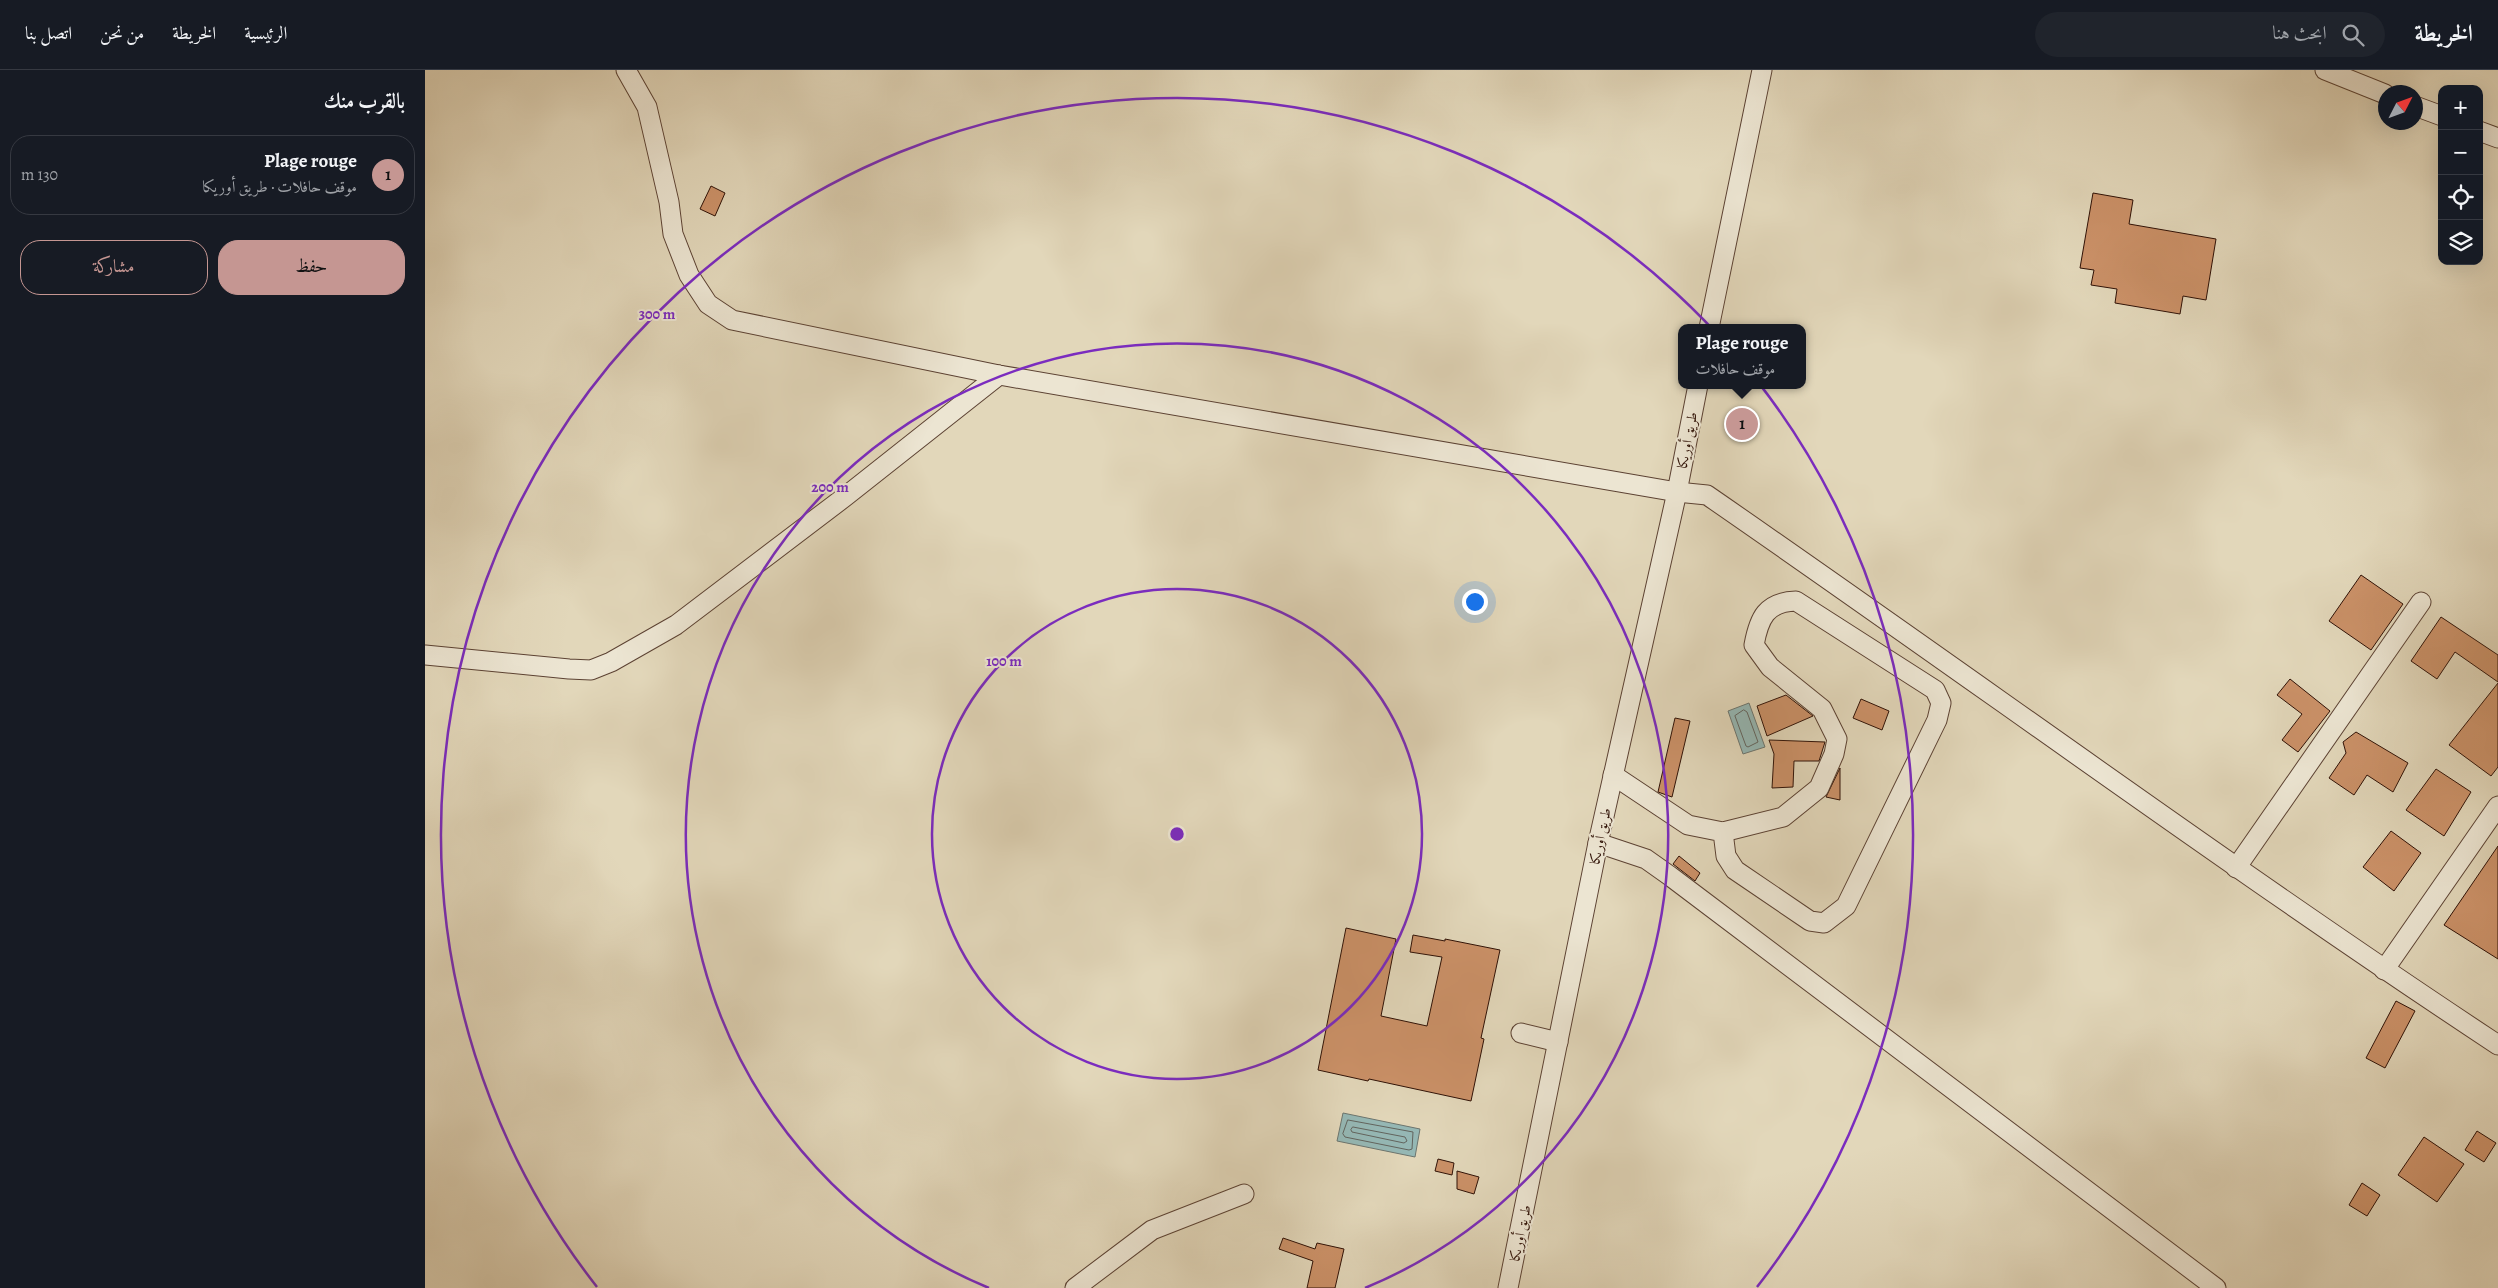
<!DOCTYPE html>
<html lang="ar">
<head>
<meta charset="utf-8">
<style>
  :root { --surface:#171b24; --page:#20242c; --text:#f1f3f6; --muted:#9ea1a6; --line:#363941; --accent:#c59692 }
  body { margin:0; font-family:Alegreya,Amiri,serif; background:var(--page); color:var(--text); direction:rtl }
  .controls { position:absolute; right:15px; top:15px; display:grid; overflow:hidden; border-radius:10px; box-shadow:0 5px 20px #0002 }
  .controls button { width:45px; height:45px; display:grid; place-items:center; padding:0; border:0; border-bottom:1px solid var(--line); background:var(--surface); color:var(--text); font:25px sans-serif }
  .compass { position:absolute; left:1953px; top:15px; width:45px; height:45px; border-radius:50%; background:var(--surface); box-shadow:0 5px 20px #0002; rotate:48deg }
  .you { position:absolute; left:1049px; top:531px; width:18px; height:18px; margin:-12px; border:4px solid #fff; border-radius:50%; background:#1a73e8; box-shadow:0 0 0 8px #1a73e833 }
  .badge { display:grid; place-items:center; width:32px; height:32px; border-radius:50%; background:var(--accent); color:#111; font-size:16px; font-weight:700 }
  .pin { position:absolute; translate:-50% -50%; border:2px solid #fff; box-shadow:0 1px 5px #0006 }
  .popup { position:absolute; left:1253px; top:254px; width:128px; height:65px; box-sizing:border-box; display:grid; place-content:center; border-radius:10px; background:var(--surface); filter:drop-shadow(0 1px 4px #0005); font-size:16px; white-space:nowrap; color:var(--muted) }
  .popup b { font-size:19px; color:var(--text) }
  .popup::after { content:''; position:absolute; left:50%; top:100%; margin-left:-10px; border:10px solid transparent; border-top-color:var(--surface) }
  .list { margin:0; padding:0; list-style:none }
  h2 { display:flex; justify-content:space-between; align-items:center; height:65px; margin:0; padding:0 20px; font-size:21px }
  h2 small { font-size:16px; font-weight:400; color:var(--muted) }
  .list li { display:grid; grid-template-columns:32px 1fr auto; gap:15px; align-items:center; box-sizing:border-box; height:80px; margin:0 10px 10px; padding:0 10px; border:1px solid var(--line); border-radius:20px }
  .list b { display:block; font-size:19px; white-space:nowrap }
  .list p { margin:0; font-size:16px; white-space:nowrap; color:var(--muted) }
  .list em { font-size:16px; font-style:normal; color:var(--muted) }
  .actions { display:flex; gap:10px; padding:15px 20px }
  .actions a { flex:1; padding:11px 0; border:1px solid var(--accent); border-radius:20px; text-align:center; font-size:18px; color:var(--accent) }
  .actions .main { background:var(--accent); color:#111 }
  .icon { flex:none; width:28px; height:28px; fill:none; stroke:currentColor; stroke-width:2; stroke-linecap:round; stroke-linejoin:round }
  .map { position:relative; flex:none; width:2073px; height:1218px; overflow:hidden; direction:ltr }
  header { display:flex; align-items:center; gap:30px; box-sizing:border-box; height:70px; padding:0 25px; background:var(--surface); border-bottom:1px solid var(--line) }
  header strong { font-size:24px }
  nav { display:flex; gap:28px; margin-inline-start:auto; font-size:18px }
  .search { width:350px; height:45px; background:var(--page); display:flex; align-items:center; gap:12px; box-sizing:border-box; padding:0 18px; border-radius:28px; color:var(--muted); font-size:19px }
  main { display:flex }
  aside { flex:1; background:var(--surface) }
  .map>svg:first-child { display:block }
  .water { fill:#95b8b5; stroke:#6c756f }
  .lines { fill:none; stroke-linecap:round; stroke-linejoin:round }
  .shore { stroke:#62645e; stroke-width:1 }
  .building { fill:#cb9168; stroke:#2f1106 }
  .minor-casing { stroke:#5c4233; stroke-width:21 }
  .minor { stroke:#ece5d2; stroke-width:19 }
  .ring { fill:none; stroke:#7b2cbf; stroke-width:2.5 }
  .labels { text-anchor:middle; stroke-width:4; stroke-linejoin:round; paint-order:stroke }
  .street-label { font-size:14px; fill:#2f1106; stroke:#ece5d2 }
  .centre { fill:#7b2cbf; stroke:#ece5d2; stroke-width:2.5 }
  .ring-label { font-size:15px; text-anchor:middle; font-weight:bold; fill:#7b2cbf; stroke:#ece5d2; stroke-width:4; stroke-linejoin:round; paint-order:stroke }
</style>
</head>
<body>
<header>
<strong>الخريطة</strong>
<div class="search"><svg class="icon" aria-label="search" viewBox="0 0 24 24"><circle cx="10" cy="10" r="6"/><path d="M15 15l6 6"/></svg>ابحث هنا</div>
<nav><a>الرئيسية</a><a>الخريطة</a><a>من نحن</a><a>اتصل بنا</a></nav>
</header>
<main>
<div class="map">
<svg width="2073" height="1218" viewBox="0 0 2073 1218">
  <rect width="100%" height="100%" fill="#e2d7ba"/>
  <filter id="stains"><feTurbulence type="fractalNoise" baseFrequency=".004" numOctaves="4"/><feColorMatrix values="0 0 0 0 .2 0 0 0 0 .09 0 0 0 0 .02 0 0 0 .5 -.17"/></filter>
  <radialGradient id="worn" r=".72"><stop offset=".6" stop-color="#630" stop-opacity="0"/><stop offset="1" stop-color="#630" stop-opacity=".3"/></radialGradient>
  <g class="water">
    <polygon points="1324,633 1340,677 1318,684 1303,641"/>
    <polygon points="918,1043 995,1059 990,1087 912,1071"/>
  </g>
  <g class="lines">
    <g class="shore">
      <polygon points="1319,640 1322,642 1333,672 1323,677 1321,676 1310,646"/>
      <polygon points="923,1050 988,1062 987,1079 984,1080 920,1067 918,1064"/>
      <polygon points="928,1057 980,1067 982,1071 979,1073 927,1062 926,1060"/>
    </g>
  </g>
  <g class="building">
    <polygon points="286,116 300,123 290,146 275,139"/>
    <polygon points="1668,123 1708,130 1704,154 1791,169 1781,230 1758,226 1755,244 1690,233 1692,219 1666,215 1669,200 1655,198"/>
    <polygon points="1936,505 1978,534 1946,580 1904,551"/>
    <polygon points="2016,547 2073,585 2073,612 2030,582 2012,609 1986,591"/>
    <polygon points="1865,609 1905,641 1873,682 1857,670 1877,644 1852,625"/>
    <polygon points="2073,613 2073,697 2066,706 2024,675"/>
    <polygon points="1361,625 1388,646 1342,666 1332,636"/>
    <polygon points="1436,629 1464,641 1457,660 1428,648"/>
    <polygon points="1250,648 1265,651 1247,727 1233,722"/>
    <polygon points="1931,662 1983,693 1968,722 1942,705 1929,725 1904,708 1921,683 1918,672"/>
    <polygon points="1344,670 1400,672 1394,691 1369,691 1368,717 1347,718 1349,684"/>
    <polygon points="1415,698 1415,730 1401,727"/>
    <polygon points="2011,699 2046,722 2019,766 1981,740"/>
    <polygon points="1966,761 1996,783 1969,821 1938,797"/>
    <polygon points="2073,776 2073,889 2019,855"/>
    <polygon points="1254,786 1275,803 1270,811 1248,794"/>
    <polygon points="921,858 971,869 956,946 1002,956 1017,887 985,882 988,865 1020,871 1020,869 1075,880 1056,968 1059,969 1046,1031 944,1009 943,1011 893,1000"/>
    <polygon points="1971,931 1990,941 1960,998 1941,988"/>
    <polygon points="2052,1061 2071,1073 2059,1092 2040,1080"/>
    <polygon points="1999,1067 2039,1094 2012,1132 1973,1105"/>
    <polygon points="1013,1089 1029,1093 1027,1105 1010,1101"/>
    <polygon points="1032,1101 1054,1107 1049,1124 1032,1119"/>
    <polygon points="1937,1113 1955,1125 1942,1146 1924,1135"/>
    <polygon points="858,1168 890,1179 892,1173 919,1179 910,1218 882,1218 888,1191 854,1179"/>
  </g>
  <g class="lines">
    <defs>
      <g id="minor">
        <path d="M201,0L222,37L244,132L248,164L264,205L283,234L307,250L574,305L1252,422L1282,425C1547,608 1805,798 2073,975"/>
        <polyline points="1900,0 1960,24"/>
        <polyline points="1990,36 2017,46"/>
        <polyline points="2054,61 2073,68"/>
        <polyline points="1284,258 1337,0"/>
        <polyline points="0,585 144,599 166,600 186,592 251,555 421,426 574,305"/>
        <path d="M1188,705L1263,755L1298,762L1358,747L1394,718L1409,684L1412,669L1397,639L1345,597L1329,575C1334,548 1341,532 1371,531L1510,620L1516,633L1512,650L1421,836L1399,853L1385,851L1310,800L1301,786L1298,762"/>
        <polyline points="1173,773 1221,789 1245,806 1791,1218"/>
        <polyline points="1811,798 1996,532"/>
        <polyline points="1959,900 2073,736"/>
        <polyline points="1096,963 1133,972"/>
        <polyline points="650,1218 727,1160 819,1124"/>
        <polyline points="1083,1218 1173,773 1252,422 1273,315"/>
      </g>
    </defs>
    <use href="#minor" class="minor-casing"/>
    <use href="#minor" class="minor"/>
  </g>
  <g class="ring">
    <circle cx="752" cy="764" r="245"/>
    <path d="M564 1218A491 491 0 1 1 940 1218"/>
    <path d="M172 1217A736 736 0 1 1 1332 1217"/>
  </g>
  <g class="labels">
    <g class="street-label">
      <text transform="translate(1262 370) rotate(-79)" y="5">طريق أوريكا</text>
      <text transform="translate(1175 766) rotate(-78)" y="5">طريق أوريكا</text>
      <text transform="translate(1095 1163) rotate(-78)" y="5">طريق أوريكا</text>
    </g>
  </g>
  <circle cx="752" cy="764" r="8" class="centre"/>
  <g class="ring-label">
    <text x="232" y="249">300 m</text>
    <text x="405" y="422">200 m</text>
    <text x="579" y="596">100 m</text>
  </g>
  <rect width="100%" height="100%" filter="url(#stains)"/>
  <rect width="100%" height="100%" fill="url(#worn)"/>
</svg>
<div class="controls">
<button>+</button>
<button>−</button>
<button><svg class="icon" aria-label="locate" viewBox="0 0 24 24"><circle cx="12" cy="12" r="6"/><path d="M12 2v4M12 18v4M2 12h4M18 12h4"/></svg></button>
<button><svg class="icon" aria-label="layers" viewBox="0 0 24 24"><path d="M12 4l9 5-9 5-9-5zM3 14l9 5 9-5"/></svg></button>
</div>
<svg class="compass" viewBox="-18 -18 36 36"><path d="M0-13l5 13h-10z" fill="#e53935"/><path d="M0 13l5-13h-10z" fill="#9ea1a6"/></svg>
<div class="you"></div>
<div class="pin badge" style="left:1317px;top:354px">1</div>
<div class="popup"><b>Plage rouge</b>موقف حافلات</div>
</div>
<aside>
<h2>بالقرب منك<small></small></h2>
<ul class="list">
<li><span class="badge">1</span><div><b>Plage rouge</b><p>موقف حافلات · طريق أوريكا</p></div><em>130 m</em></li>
</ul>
<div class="actions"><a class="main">حفظ</a><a>مشاركة</a></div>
</aside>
</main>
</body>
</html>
